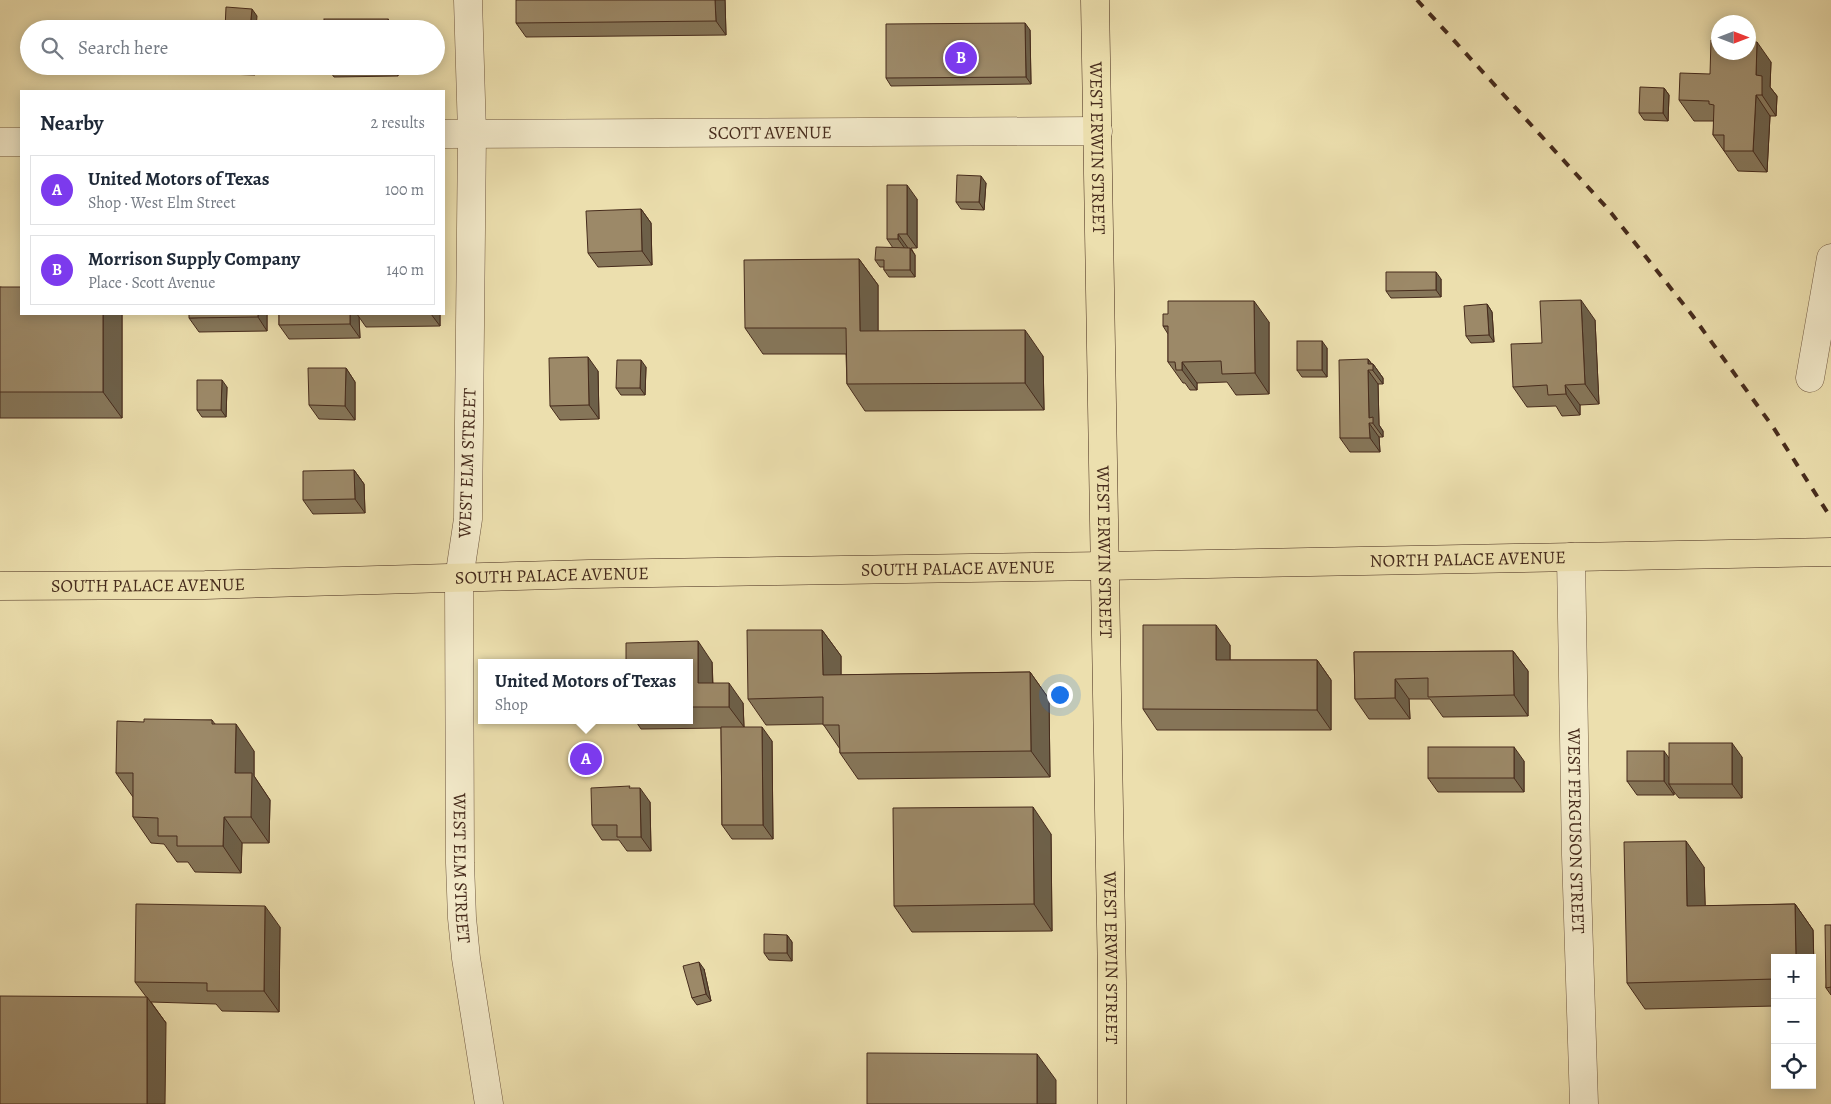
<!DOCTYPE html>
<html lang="en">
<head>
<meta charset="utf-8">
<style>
  :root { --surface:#fff; --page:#f2f2f3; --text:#1f2937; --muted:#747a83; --line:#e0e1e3; --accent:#7c3aed }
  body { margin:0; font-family:Alegreya,serif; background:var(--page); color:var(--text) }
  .controls { position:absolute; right:15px; bottom:15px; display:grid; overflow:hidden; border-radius:0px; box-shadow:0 2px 12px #0003 }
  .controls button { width:45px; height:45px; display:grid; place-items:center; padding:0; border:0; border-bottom:1px solid var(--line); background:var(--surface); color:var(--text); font:25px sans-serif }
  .compass { position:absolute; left:1711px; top:15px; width:45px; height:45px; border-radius:50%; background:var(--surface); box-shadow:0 2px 12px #0003; rotate:90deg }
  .you { position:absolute; left:1059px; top:694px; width:18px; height:18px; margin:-12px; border:4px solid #fff; border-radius:50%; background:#1a73e8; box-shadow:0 0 0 8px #1a73e833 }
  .badge { display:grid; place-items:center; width:32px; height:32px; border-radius:50%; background:var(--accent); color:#fff; font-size:16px; font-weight:700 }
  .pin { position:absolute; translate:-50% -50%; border:2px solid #fff; box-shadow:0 1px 5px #0006 }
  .popup { position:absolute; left:478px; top:659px; width:215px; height:65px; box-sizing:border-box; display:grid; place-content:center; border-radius:0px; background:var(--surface); filter:drop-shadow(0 1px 4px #0005); font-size:16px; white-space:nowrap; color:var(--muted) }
  .popup b { font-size:19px; color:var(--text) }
  .popup::after { content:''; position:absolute; left:50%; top:100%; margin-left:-10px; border:10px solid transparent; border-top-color:var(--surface) }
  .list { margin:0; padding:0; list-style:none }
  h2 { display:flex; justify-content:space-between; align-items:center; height:65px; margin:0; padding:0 20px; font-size:21px }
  h2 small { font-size:16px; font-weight:400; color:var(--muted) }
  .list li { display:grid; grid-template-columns:32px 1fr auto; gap:15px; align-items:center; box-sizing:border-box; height:70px; margin:0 10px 10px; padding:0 10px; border:1px solid var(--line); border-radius:0px }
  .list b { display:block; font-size:19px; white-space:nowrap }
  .list p { margin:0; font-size:16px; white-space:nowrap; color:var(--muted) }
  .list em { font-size:16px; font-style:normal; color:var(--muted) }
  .icon { flex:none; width:28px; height:28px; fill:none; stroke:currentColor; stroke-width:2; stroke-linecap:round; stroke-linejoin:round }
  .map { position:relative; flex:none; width:1831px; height:1104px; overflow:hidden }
  .search { position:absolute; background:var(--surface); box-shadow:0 2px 12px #0003; left:20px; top:20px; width:425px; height:55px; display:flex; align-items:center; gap:12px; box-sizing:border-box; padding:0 18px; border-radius:28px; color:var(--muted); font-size:19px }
  .panel { position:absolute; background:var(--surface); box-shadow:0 2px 12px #0003; left:20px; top:90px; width:425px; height:225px; border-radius:0px }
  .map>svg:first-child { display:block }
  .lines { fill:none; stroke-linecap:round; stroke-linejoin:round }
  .minor-casing { stroke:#705840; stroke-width:29 }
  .major-casing { stroke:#462b1c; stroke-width:29 }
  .minor { stroke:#f3eaca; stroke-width:28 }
  .major { stroke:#ecdfae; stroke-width:28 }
  .rail { stroke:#462b1c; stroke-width:4; stroke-dasharray:9 9; stroke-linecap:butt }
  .wall { fill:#867659; stroke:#462b1c }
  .shaded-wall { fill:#6d6049; stroke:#462b1c }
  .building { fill:#9c8968; stroke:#462b1c }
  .labels { text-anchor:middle; stroke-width:4; stroke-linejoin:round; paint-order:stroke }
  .street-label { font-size:18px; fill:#462b1c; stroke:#f3eaca }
</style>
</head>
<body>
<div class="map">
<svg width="1831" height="1104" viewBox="0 0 1831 1104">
  <rect width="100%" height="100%" fill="#ecdfae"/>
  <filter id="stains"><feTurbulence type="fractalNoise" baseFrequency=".004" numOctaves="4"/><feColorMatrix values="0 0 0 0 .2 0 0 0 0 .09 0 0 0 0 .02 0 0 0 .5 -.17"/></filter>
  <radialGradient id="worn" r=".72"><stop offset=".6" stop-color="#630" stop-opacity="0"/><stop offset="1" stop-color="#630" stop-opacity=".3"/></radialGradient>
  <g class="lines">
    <defs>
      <g id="minor">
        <path id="s1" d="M468,0L472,133L468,519L459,579L460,863L462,918L466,958L489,1104"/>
        <path id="s2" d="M444,134L1098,131"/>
        <polyline points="0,142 21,142"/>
        <polyline points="1810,378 1831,258"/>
        <path id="s3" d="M1571,557L1576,855L1584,1104"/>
      </g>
      <g id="major">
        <path id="s4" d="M1095,0L1112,982V1104"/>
        <path id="s5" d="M0,586L205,585L589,574L1104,566L1831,552"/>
      </g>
    </defs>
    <use href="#minor" class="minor-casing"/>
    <use href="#major" class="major-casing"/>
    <use href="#minor" class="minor"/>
    <use href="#major" class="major"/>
    <polyline class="rail" points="1417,0 1608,209 1692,315 1773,427 1831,518"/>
  </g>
  <g class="wall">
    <polygon points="725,0 726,35 526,37 516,23"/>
    <polygon points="1030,30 1031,84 891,86 886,78"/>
    <polygon points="1771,62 1770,87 1777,96 1776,116 1770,116 1767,172 1738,171 1713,135 1714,121 1694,121 1679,100 1710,74"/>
    <polygon points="255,66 255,75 226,74 221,67"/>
    <polygon points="326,66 398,66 398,76 334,77"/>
    <polygon points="1664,88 1669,95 1668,121 1644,120 1639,113"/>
    <polygon points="986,183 984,210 961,209 956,202"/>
    <polygon points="917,199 917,248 911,248 915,255 915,277 889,277 884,270 884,267 880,267 875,260 893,248 887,239"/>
    <polygon points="641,209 651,223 652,265 598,267 588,253"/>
    <polygon points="859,259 878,285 878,331 1043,356 1044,410 865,411 847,384 846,354 763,354 745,328"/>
    <polygon points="1441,279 1441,297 1391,298 1386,291"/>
    <polygon points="0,287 122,314 122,418 0,418"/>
    <polygon points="1487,304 1492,312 1494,342 1471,343 1466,336"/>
    <polygon points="267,314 267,331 199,332 189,318"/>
    <polygon points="279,314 440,314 440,326 366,327 359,317 360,338 289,339 279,325"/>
    <polygon points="1595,320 1599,404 1580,405 1580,415 1562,416 1556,406 1527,407 1513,387 1542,343"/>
    <polygon points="1269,322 1269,394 1236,395 1227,382 1197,383 1197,390 1190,390 1185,383 1183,383 1168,362 1168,334 1163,326"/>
    <polygon points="1327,348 1327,377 1302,377 1297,370"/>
    <polygon points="1368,359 1372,364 1373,364 1383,378 1383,384 1378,384 1379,425 1383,431 1383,437 1379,437 1380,452 1350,452 1340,438"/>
    <polygon points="646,367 645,395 621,395 616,388"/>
    <polygon points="346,368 355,382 355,420 319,419 309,405"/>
    <polygon points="598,371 599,419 560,420 550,406"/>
    <polygon points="227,387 226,417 202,417 197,410"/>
    <polygon points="354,470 364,484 365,513 313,514 303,500"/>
    <polygon points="822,630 841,656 841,675 1030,672 1049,699 1050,777 858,779 840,753 840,749 823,724 766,725 748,699"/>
    <polygon points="1230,645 1230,660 1317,660 1331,680 1331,730 1157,730 1143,709"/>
    <polygon points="1513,651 1528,671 1528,716 1443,717 1430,699 1409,699 1410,719 1369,719 1355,699 1354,652"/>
    <polygon points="712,662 713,683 743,703 744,727 772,741 773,839 732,839 722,825 721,728 641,729 635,720 690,720 690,663"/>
    <polygon points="212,720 215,724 254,751 254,776 270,800 269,843 242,843 241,873 195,872 188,862 177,862 164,844 151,843 133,817 133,797 116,773 144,722"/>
    <polygon points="1742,757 1742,798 1679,798 1674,792 1674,795 1637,795 1627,781"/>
    <polygon points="1524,761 1524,792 1438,792 1428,778"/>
    <polygon points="631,788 650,802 651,851 627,851 619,840 602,840 592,825"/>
    <polygon points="1051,834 1052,931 912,932 894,906"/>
    <polygon points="1704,867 1705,906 1795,904 1813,930 1815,1005 1812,1005 1812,958 1775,958 1775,1006 1645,1009 1627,983"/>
    <polygon points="1831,925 1831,995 1826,988"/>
    <polygon points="280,927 279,1012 222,1011 216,1004 151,1002 166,1023 135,982"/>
    <polygon points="787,935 792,942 792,961 769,960 764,953"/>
    <polygon points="704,969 711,1001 697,1005 692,998"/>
  </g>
  <g class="shaded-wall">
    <polygon points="715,0 725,0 726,35 716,21"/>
    <polygon points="252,9 257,16 256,29 250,29"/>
    <polygon points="388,19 395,29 388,29"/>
    <polygon points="1025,23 1030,30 1031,84 1026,77"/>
    <polygon points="1757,42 1771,62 1770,87 1777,96 1776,116 1762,95 1756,75"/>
    <polygon points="250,66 255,66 255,75 250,68"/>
    <polygon points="391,66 398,66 398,76"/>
    <polygon points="1664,88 1669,95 1668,121 1663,113"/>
    <polygon points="1756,95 1770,116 1767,172 1753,151"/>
    <polygon points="981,176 986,183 984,210 979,202"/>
    <polygon points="907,185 917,199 917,248 907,234"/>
    <polygon points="641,209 651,223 652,265 642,251"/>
    <polygon points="898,234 908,248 908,253 898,239"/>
    <polygon points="910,248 915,255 915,277 910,270"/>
    <polygon points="859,259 878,285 878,357 860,331"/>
    <polygon points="1436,272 1441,279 1441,297 1436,290"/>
    <polygon points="1581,300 1595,320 1599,404 1585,384"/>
    <polygon points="1254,301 1269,322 1269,394 1255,373"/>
    <polygon points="1487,304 1492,312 1494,342 1489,335"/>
    <polygon points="103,314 122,314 122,418 103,392"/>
    <polygon points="258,314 267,314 267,331 258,317"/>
    <polygon points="350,314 357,314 359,317 360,338 350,324"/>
    <polygon points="431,314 440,314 440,326"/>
    <polygon points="1025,330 1043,356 1044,410 1025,383"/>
    <polygon points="1322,341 1327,348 1327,377 1322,370"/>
    <polygon points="588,357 598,371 599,419 589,405"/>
    <polygon points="1368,359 1373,366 1373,364 1383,378 1383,384 1368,364"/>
    <polygon points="641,360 646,367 645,395 640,388"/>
    <polygon points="1182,362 1197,383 1197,390 1182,370"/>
    <polygon points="346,368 355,382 355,420 345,406"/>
    <polygon points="1368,370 1378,384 1379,425 1383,431 1383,437 1369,418"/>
    <polygon points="222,380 227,387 226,417 221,410"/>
    <polygon points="1565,385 1580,405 1580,415 1566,394"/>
    <polygon points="1369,423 1379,437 1380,452 1370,438"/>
    <polygon points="354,470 364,484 365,513 355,499"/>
    <polygon points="1216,625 1230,645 1230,680 1216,660"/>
    <polygon points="822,630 841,656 841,702 823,675"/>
    <polygon points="698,641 712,662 713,704 698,683"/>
    <polygon points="1513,651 1528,671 1528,716 1514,695"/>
    <polygon points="1317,660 1331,680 1331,730 1317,710"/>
    <polygon points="1030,672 1049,699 1050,777 1031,751"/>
    <polygon points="1395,679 1409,699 1410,719 1395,698"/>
    <polygon points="729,683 743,703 744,727 729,707"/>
    <polygon points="236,724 254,751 254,776 270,800 269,843 251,817 235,773"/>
    <polygon points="762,727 772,741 773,839 763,825"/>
    <polygon points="1732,743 1742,757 1742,798 1732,784"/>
    <polygon points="1514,747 1524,761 1524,792 1514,778"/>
    <polygon points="1664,751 1674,765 1669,784 1674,792 1674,795 1664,781"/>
    <polygon points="640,788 650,802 651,851 641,837"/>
    <polygon points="1033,807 1051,834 1052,931 1034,904"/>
    <polygon points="224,817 242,843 241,873 223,846"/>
    <polygon points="1686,841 1704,867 1706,932 1687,906"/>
    <polygon points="1795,904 1813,930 1815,1005 1812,1001 1812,958 1796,958"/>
    <polygon points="265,906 280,927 279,1012 264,991"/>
    <polygon points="787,935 792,942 792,961 787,953"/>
    <polygon points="699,962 704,969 711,1001 706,994"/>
    <polygon points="147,997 166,1023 165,1104 147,1104"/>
    <polygon points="1037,1054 1056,1080 1056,1104 1037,1104"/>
  </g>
  <g class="building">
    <polygon points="516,0 715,0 716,21 516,23"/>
    <polygon points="226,7 252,9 250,29 225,29"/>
    <rect x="324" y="19" width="64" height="10"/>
    <polygon points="1025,23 1026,77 886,78 886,24"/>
    <polygon points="1711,40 1718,41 1718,52 1748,52 1748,42 1757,42 1756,75 1762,76 1762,95 1756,95 1753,151 1724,151 1724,135 1713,135 1714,105 1709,104 1709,101 1679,100 1680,73 1710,74"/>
    <polygon points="221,66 250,66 250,68 221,67"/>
    <polygon points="1640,87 1664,88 1663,113 1639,113"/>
    <polygon points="957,175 981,176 979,202 956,202"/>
    <polygon points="887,185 907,185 907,234 898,234 898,239 887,239"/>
    <polygon points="641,209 642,251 588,253 586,211"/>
    <polygon points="876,247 910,248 910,270 884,270 884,260 875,260"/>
    <polygon points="859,259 860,331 1025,330 1025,383 847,384 846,328 745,328 744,260"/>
    <polygon points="1386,272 1436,272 1436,290 1386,291"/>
    <polygon points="0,287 21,287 21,314 103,314 103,392 0,392"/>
    <polygon points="1581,300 1585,384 1565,385 1566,394 1548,395 1547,385 1513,387 1511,344 1542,343 1540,301"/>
    <polygon points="1168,301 1254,301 1255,373 1222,374 1221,361 1182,362 1182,370 1176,370 1175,362 1168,362 1168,326 1163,326 1163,314 1168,314"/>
    <polygon points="1487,304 1489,335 1466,336 1464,306"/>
    <polygon points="189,314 258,314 258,317 189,318"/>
    <polygon points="279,314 350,314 350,324 279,325"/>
    <rect x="1297" y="341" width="25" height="29"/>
    <polygon points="588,357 589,405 550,406 549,358"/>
    <polygon points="1368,359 1368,364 1373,364 1373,370 1368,370 1369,418 1373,417 1373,423 1369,423 1370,438 1340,438 1339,360"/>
    <polygon points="617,360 641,360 640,388 616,388"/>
    <polygon points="308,368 346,368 345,406 309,405"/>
    <polygon points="197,380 222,380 221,410 197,410"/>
    <polygon points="354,470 355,499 303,500 303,471"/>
    <polygon points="1143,625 1216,625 1216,660 1317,660 1317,710 1143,709"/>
    <polygon points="747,630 822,630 823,675 1030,672 1031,751 840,753 839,725 823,725 823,697 748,699"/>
    <polygon points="698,641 698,683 729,683 729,707 690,707 690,663 626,663 626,643"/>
    <polygon points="1513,651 1514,695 1428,697 1428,678 1395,679 1395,698 1355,699 1354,652"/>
    <polygon points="144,719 212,720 212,724 236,724 235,773 252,773 251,817 224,817 223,846 177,846 177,836 158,836 158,818 133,817 133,773 116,773 117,721 144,722"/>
    <polygon points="721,727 762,727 763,825 722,825"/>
    <rect x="1669" y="743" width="63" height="41"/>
    <rect x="1428" y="747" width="86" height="31"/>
    <rect x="1627" y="751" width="37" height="30"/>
    <polygon points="630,786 629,788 640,788 641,837 617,837 617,825 592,825 591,788"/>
    <polygon points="1033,807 1034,904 894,906 893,808"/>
    <polygon points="1686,841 1687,906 1795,904 1796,958 1775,958 1775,979 1627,983 1624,842"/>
    <polygon points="136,904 265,906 264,991 207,991 207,983 135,982"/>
    <polygon points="1825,925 1831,925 1831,987 1826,988"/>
    <polygon points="764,934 787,935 787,953 764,953"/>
    <polygon points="699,962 706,994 692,998 683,966"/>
    <polygon points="0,996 147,997 147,1104 0,1104"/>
    <polygon points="867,1053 1037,1054 1037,1104 867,1104"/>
  </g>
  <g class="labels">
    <g class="street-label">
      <text dy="6" stroke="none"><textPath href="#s2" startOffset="326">SCOTT AVENUE</textPath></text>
      <text dy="6" stroke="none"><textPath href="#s4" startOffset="148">WEST ERWIN STREET</textPath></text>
      <text transform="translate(467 463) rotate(-88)" y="6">WEST ELM STREET</text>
      <text dy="6" stroke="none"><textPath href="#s4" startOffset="552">WEST ERWIN STREET</textPath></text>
      <text dy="6" stroke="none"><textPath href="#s5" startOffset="1468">NORTH PALACE AVENUE</textPath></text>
      <text dy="6" stroke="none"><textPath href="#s5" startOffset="958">SOUTH PALACE AVENUE</textPath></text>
      <text dy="6" stroke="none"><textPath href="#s5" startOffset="552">SOUTH PALACE AVENUE</textPath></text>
      <text dy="6" stroke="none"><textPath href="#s5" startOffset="148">SOUTH PALACE AVENUE</textPath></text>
      <text dy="6" stroke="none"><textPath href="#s3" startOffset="274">WEST FERGUSON STREET</textPath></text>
      <text dy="6" stroke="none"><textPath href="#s1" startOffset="869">WEST ELM STREET</textPath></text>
      <text dy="6" stroke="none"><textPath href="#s4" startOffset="958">WEST ERWIN STREET</textPath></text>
    </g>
  </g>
  <rect width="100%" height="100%" filter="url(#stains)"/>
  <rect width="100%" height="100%" fill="url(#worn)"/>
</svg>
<div class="controls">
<button>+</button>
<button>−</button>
<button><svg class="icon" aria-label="locate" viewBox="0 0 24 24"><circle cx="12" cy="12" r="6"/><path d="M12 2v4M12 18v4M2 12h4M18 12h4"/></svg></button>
</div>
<svg class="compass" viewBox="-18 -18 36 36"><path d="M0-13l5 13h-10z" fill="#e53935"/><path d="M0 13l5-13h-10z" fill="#747a83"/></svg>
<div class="you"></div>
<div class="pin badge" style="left:586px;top:759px">A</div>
<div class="popup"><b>United Motors of Texas</b>Shop</div>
<div class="pin badge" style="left:961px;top:58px">B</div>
<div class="search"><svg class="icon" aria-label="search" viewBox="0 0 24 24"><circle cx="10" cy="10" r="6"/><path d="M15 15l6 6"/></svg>Search here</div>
<section class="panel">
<h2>Nearby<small>2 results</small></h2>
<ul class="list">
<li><span class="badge">A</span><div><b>United Motors of Texas</b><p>Shop · West Elm Street</p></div><em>100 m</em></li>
<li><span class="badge">B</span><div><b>Morrison Supply Company</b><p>Place · Scott Avenue</p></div><em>140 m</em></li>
</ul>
</section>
</div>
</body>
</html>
